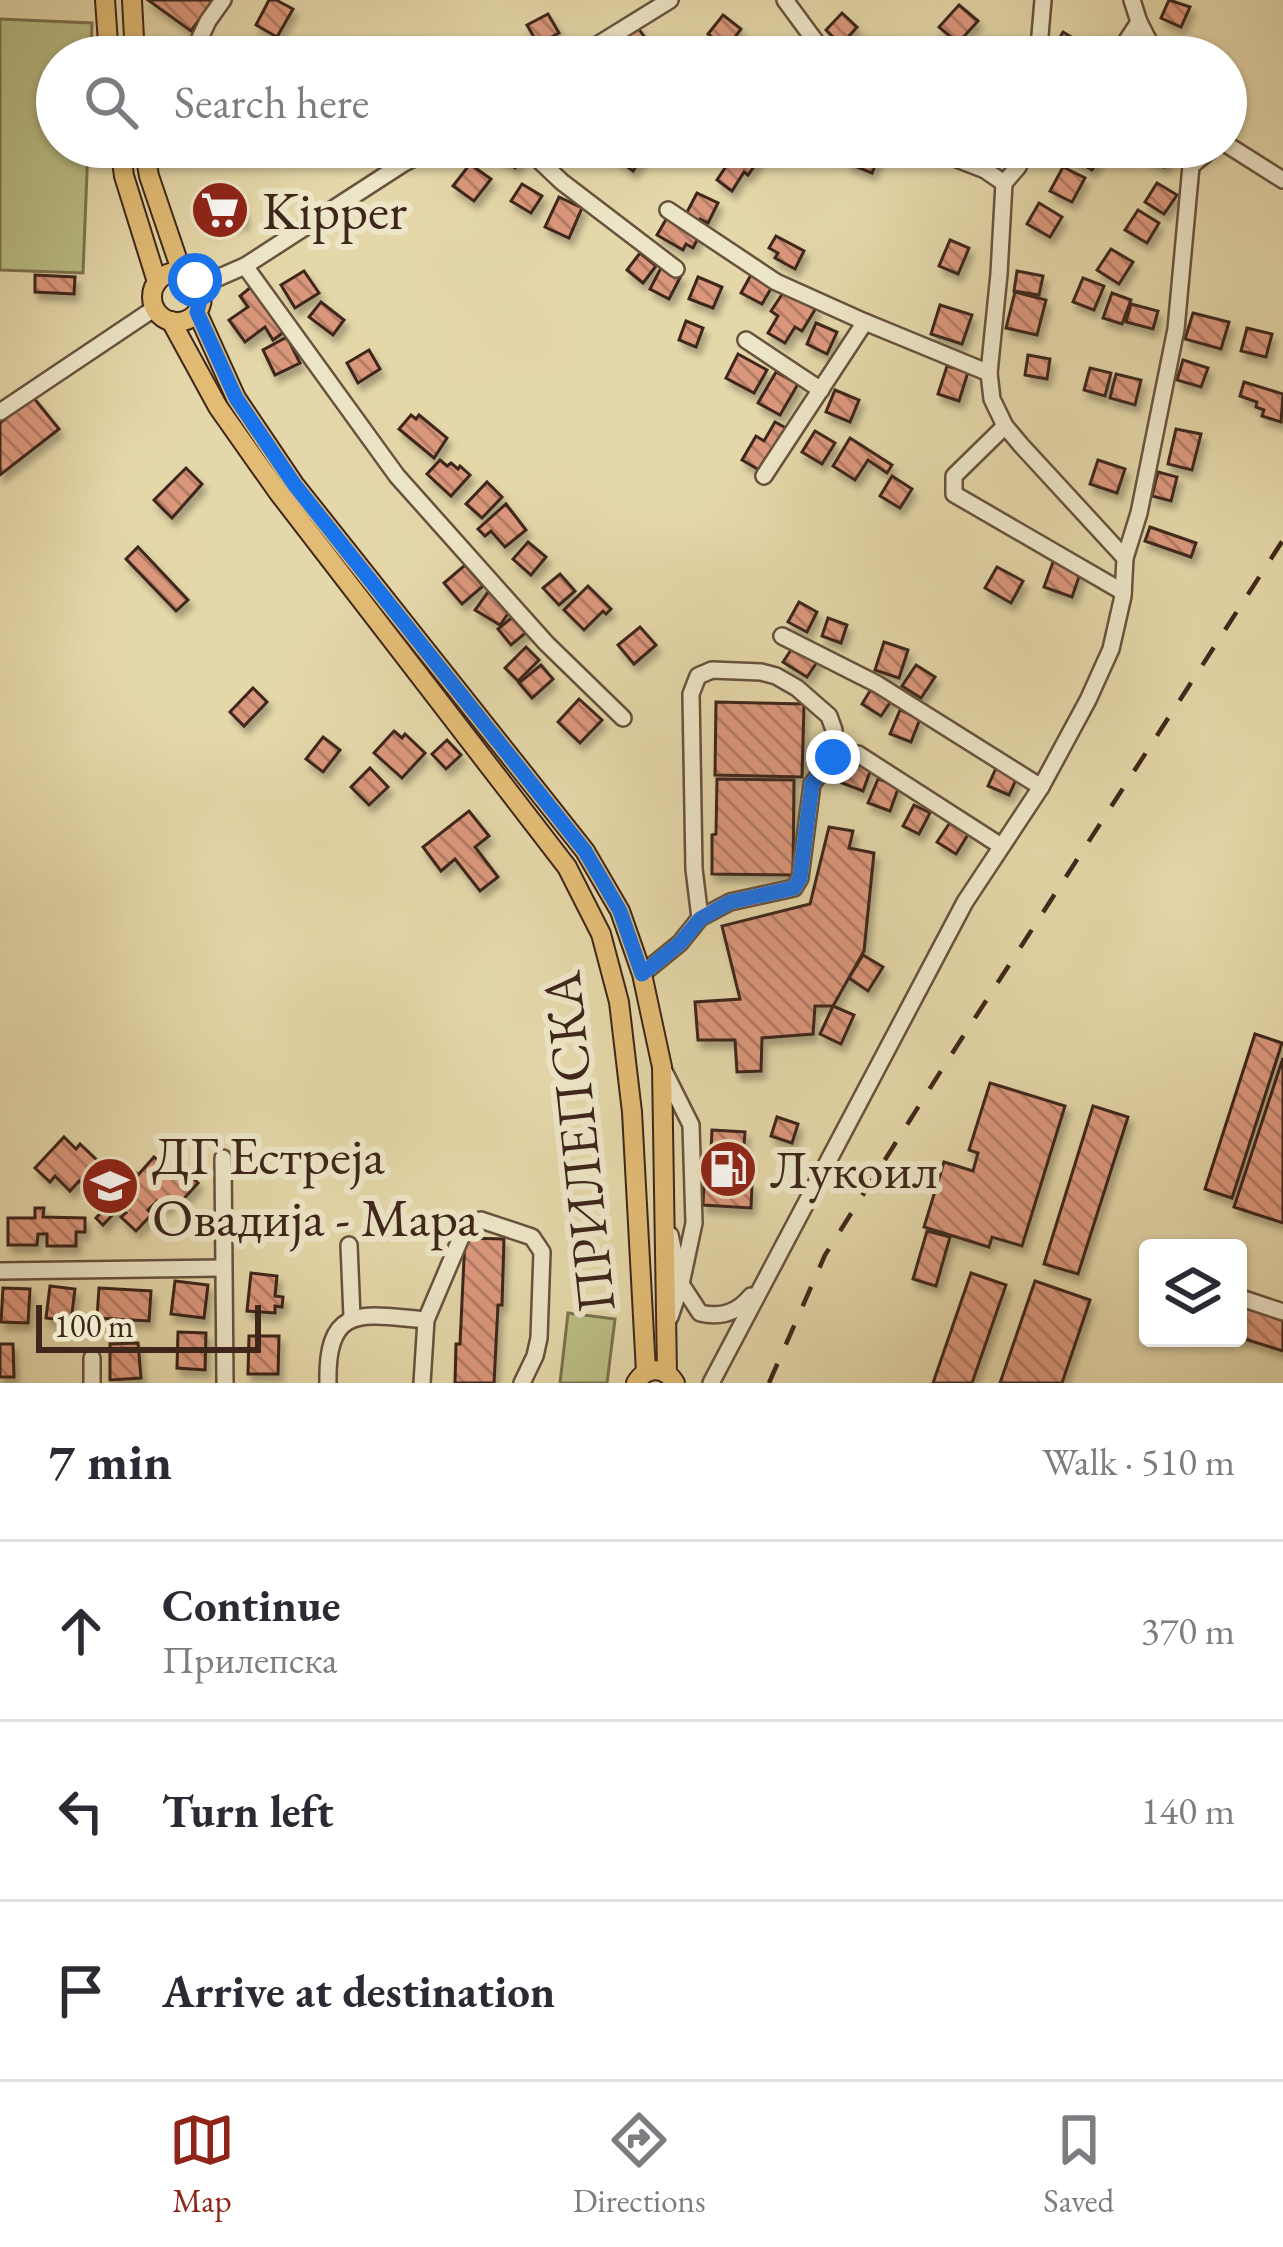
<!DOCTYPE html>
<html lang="en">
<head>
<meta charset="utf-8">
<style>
  :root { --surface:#fff; --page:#f7f7f7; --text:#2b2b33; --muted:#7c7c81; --line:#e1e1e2; --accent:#8f2418 }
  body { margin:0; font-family:"EB Garamond",serif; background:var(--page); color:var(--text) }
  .controls { position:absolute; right:36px; bottom:36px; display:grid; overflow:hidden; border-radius:12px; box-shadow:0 3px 9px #0004 }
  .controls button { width:108px; height:108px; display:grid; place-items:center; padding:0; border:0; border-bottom:3px solid var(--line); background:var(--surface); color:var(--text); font:60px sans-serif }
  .scale { position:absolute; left:36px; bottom:30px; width:225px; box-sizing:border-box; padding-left:12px; border:6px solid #3e261a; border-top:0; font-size:33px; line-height:42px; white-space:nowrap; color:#3e261a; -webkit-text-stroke:9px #ede5c7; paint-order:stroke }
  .stop { position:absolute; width:36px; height:36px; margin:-27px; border:9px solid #1a73e8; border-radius:50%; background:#fff }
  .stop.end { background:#1a73e8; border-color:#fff; box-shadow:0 3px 12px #0008 }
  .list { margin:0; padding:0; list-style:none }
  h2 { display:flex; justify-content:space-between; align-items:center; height:156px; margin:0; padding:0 48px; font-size:51px }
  h2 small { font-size:39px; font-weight:400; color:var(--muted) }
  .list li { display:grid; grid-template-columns:78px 1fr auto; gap:36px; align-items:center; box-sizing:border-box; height:180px; padding:0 48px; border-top:3px solid var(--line) }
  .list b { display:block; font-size:45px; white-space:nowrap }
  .list p { margin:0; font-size:39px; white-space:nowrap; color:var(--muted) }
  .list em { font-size:39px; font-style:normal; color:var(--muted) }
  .icon { flex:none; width:66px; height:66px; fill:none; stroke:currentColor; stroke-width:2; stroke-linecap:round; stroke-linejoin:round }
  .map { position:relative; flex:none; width:1283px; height:1383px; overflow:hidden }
  .search { position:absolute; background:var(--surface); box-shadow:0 3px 9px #0004; left:36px; right:36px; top:36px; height:132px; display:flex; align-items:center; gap:30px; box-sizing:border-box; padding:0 42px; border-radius:66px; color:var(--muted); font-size:45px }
  .sheet { height:696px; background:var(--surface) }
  nav { display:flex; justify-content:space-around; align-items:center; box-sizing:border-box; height:168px; border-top:3px solid var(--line); background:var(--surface); font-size:33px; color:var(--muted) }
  nav a { display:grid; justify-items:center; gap:6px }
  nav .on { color:var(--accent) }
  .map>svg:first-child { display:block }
  .park { fill:#babd84; stroke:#7c724f; stroke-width:3 }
  .building { fill:url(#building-back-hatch); stroke:#3e261a; stroke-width:3; filter:url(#shadow) }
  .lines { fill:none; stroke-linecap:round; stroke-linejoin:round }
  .minor-casing { stroke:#68523e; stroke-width:20 }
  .major-casing { stroke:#3e261a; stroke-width:22 }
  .minor { stroke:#ede5c7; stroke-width:15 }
  .major { stroke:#e2bc74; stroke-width:18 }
  .rail { stroke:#3e261a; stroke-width:4.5; stroke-dasharray:21 21; stroke-linecap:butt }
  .route { stroke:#1a73e8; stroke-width:15 }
  .labels { text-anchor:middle; stroke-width:12; stroke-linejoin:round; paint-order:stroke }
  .poi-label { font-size:54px; fill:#3e261a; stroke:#ede5c7; text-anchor:start }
  .street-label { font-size:54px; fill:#3e261a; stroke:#ede5c7 }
</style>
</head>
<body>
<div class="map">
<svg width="1283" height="1383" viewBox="0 0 1283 1383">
  <defs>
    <pattern id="building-back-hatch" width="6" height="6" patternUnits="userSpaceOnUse" patternTransform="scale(3)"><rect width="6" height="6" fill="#db977c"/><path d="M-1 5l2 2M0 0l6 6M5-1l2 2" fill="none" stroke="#b37b65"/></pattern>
    <filter id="shadow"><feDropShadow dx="4" dy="7" stdDeviation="3" flood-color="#0004"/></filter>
  </defs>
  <rect width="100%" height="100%" fill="#e4d7a9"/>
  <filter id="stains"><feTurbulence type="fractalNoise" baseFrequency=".00167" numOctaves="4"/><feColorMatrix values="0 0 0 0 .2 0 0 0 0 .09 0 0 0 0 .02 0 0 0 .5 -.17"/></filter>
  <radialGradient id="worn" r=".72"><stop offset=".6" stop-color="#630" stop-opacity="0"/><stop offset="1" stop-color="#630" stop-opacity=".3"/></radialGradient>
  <g class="park">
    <polygon points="0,19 92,23 91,57 57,57 57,147 88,147 83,273 0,270"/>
    <polygon points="568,1313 615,1319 607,1383 560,1383"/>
  </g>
  <g class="building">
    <polygon points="148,0 209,0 212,2 191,31"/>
    <polygon points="269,0 276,0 293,9 277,37 256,25"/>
    <polygon points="1169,0 1190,7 1181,27 1161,18"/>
    <polygon points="959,5 978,21 958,43 939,27"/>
    <polygon points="842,13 857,27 841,45 826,30"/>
    <polygon points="548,14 559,33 538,44 527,25"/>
    <polygon points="723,15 741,29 727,48 708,34"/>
    <polygon points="636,25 650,45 633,57 628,57 615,40"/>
    <polygon points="1063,32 1081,43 1073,57 1065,57 1053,50"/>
    <polygon points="492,147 519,147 526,152 515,168 490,150"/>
    <polygon points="624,147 640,147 646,152 633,171 616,158"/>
    <polygon points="739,147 745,147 760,158 748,175 744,172 732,191 717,180"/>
    <polygon points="854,147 883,147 872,173 847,163"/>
    <polygon points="1077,147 1106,147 1092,170 1070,157"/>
    <polygon points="1150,147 1175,147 1164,167 1145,157"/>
    <polygon points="470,164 491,179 474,201 453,186"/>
    <polygon points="1063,167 1085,178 1072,202 1050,191"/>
    <polygon points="1157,183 1177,195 1164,214 1145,202"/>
    <polygon points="522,184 542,196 531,213 511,201"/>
    <polygon points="239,192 245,221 210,229 204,200"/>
    <polygon points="697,193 718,203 708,223 700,219 698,223 685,216"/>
    <polygon points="559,197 582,208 569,238 545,227"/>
    <polygon points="1039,203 1062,217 1050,237 1027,224"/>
    <polygon points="1138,210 1159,223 1147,243 1125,230"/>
    <polygon points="668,216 700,234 693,248 686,244 683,250 657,235"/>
    <polygon points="776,236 804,251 795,269 775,258 778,253 769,248"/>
    <polygon points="950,240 969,248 958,274 939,266"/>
    <polygon points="1111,249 1133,262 1119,284 1097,270"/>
    <polygon points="640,253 656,266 643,283 627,270"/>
    <polygon points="662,266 681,276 669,299 650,289"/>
    <polygon points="304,271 319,293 295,308 281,285"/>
    <polygon points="1017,271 1043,276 1039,295 1014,291"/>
    <polygon points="752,273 773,285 762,304 741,293"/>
    <polygon points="35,275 75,277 74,294 35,292"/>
    <polygon points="698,277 722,287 713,308 689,299"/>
    <polygon points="1083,278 1104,286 1094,310 1073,302"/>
    <polygon points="251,287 284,332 273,340 265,327 245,342 229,320 248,307 240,296"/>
    <polygon points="785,290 816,308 802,331 795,327 785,343 768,333 778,316 771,311"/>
    <polygon points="1015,292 1046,300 1037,335 1006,328"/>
    <polygon points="1112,293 1131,300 1122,324 1103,318"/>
    <polygon points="321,302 344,320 333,335 309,317"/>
    <polygon points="1131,304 1158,311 1153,329 1126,322"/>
    <polygon points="940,305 972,315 962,344 931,334"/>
    <polygon points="1193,313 1229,322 1221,349 1185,339"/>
    <polygon points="686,321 703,328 696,347 679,340"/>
    <polygon points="816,323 837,332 827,354 807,344"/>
    <polygon points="1247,328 1272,334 1266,357 1241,351"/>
    <polygon points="287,337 300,363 275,375 263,350"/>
    <polygon points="369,350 380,369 358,383 347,363"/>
    <polygon points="738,354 767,370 754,393 726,378"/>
    <polygon points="1028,355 1050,359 1047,379 1025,375"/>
    <polygon points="1183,360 1208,368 1201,387 1177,380"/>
    <polygon points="947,366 968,372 959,401 938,394"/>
    <polygon points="1090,368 1111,373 1105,396 1084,390"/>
    <polygon points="776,372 798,384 780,415 758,403"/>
    <polygon points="1116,374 1141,380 1135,405 1110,398"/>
    <polygon points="1244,382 1283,394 1281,422 1262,416 1264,410 1256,407 1257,402 1240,396"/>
    <polygon points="835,390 859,400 850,422 826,412"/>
    <polygon points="33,397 59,429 0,475 0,423"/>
    <polygon points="411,415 416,419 419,415 447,438 434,458 399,429"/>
    <polygon points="775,422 786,428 761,471 742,460 756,436 764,441"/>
    <polygon points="1176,429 1201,434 1192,470 1168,464"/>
    <polygon points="815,431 835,443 822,464 802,452"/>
    <polygon points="850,438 892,465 887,473 868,460 855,480 833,466"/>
    <polygon points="440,460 447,466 451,463 458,469 460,466 470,475 451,496 427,474"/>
    <polygon points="1098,460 1125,469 1117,493 1090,484"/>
    <polygon points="186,468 202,484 172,518 154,500"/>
    <polygon points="1158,472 1177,477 1171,501 1152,496"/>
    <polygon points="892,476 912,489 900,508 880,496"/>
    <polygon points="487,482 502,497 482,518 466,504"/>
    <polygon points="506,504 526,530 505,547 491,531 485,536 478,529"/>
    <polygon points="1150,527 1196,543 1191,557 1145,541"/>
    <polygon points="528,542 546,557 531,575 513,559"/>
    <polygon points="138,547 188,600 176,611 126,559"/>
    <polygon points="1053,562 1081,571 1072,597 1044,587"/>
    <polygon points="465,565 483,586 462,604 444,583"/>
    <polygon points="997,567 1023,581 1011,603 985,588"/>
    <polygon points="560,574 575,591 559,605 543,588"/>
    <polygon points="588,586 611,609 606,614 603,611 584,630 564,610"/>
    <polygon points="488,592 512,608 500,625 475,610"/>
    <polygon points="799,602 817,612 807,632 788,622"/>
    <polygon points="515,615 529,630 511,645 498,629"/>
    <polygon points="828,618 847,625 841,643 822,636"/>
    <polygon points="640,627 656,645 634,664 618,645"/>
    <polygon points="884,642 908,650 899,678 875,670"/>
    <polygon points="795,644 819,659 807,677 783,662"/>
    <polygon points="526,647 539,660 518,681 505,668"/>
    <polygon points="541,665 553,679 532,698 519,683"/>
    <polygon points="916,665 935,677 921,698 902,686"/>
    <polygon points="873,686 893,698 881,716 862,704"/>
    <polygon points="253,688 267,702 244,726 230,712"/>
    <polygon points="579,699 602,720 580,743 558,722"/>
    <polygon points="716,702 804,704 802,777 715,775"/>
    <polygon points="900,710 920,719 911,742 890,734"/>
    <polygon points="394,731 402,738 405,734 425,753 402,778 374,753"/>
    <polygon points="323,737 340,750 323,772 306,759"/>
    <polygon points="447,740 461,755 446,769 432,754"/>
    <polygon points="852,758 872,766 863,791 842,783"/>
    <polygon points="997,766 1018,775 1009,795 988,786"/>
    <polygon points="370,768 388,787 369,805 351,787"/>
    <polygon points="717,779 794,780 793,875 712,874 712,835 716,834"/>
    <polygon points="878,779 899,786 890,811 868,803"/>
    <polygon points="914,805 930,813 919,834 903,826"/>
    <polygon points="469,811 489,836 475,847 498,877 480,891 455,859 441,871 423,847"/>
    <polygon points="951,821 969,833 956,854 937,842"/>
    <polygon points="829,827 853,831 849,848 874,853 864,951 833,1006 815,1006 813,1034 762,1038 761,1071 737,1072 735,1040 698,1040 695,1002 740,999 722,926 810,904"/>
    <polygon points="863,955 883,967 868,991 849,978"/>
    <polygon points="833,1006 854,1015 841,1044 820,1034"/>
    <polygon points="1255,1034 1282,1043 1232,1198 1205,1189"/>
    <polygon points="1283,1058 1283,1223 1234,1207"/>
    <polygon points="990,1083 1065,1106 1022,1246 992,1237 989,1247 924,1227 944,1162 973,1171 978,1153 969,1150"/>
    <polygon points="1093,1106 1128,1117 1078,1274 1044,1264"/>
    <polygon points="777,1117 798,1124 792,1143 771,1136"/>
    <polygon points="712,1130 745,1132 743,1157 738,1157 736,1183 752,1184 751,1208 703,1205 704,1181 718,1182 720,1153 711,1153"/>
    <polygon points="64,1137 76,1149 80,1144 101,1164 90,1176 105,1190 128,1165 138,1175 154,1157 172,1174 180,1166 198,1183 180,1203 174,1198 165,1208 157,1201 148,1210 152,1214 136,1231 121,1217 126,1213 120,1207 103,1225 96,1218 106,1207 79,1181 70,1191 55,1176 50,1182 35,1168"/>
    <polygon points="35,1208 44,1208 43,1217 85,1218 85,1232 76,1232 76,1246 47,1246 47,1234 38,1234 37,1245 8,1245 8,1218 35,1218"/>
    <polygon points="927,1231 950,1237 936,1286 913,1279"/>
    <polygon points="465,1238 504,1239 502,1305 498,1305 494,1383 455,1383 456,1344 460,1344"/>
    <polygon points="251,1273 277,1276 275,1296 283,1297 282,1307 275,1306 275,1313 247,1311"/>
    <polygon points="971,1273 1006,1285 972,1383 933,1383"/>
    <polygon points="175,1281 208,1285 204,1318 171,1314"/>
    <polygon points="1035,1281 1090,1300 1062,1383 1000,1383"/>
    <polygon points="50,1286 75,1289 71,1321 46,1318"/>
    <polygon points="3,1288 30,1289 28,1323 1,1322"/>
    <polygon points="99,1288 151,1291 149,1321 97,1318"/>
    <polygon points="1238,1303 1283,1316 1283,1351 1238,1337"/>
    <polygon points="178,1332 206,1333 205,1370 177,1368"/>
    <polygon points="249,1336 279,1336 278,1374 248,1374"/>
    <polygon points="138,1343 141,1378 110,1380 110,1344"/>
    <polygon points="0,1344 13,1344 14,1377 0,1377"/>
  </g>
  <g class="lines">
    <defs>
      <g id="minor">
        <polyline points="785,0 827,57"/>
        <polyline points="1132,0 1139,22 1157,57"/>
        <polyline points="191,57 208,21 223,0"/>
        <polyline points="578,57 670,0"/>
        <polyline points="1042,57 1039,47 1043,0"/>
        <polyline points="1116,57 1139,22"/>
        <polyline points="1226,144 1283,180"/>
        <polyline points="525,147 562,182 676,269"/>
        <polyline points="926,147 985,170 1004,183 1018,167 1027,147"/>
        <polyline points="1191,166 1214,147"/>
        <polyline points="1004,183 999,274 989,373 992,399 1005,426 1021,445 1125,558"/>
        <polyline points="668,210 776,282 865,322 989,373"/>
        <polyline points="245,266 397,476 546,643 623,718"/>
        <polyline points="199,286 245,266 404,163 435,147"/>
        <polyline points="746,340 821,390"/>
        <polyline points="0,412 155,308"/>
        <polyline points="1005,426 954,476 954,494 1123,592"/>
        <polyline points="764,476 865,322"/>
        <polyline points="782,636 877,684 1041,787"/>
        <polyline points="858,754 1001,846"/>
        <polyline points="642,974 680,943 700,918 730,902 794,888 800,878 812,784 833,757 834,730 829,716 797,688 776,676 761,672 712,670 698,676 691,694 694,869 700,918"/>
        <polyline points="663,1069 691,1125 694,1223 681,1284 670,1317"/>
        <polyline points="223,1158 225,1383"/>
        <path d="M670,1235L681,1284L700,1313C721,1318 737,1313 751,1296"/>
        <polyline points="349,1245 352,1317"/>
        <polyline points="0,1271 222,1268"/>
        <polyline points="1238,1297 1283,1312"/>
        <polyline points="92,1358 92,1383"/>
        <path d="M328,1383C326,1302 364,1315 426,1320"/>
        <polyline points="422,1383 426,1320 465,1228 481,1220 532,1237 542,1252 539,1338 535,1356 522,1383"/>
        <polyline points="711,1383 965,902 1041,787 1088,700 1111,649 1123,596 1125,558 1139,513 1176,329 1191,166 1189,147"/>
      </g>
      <g id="major">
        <polyline points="105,0 109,57"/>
        <polyline points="132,0 135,57"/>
        <polyline points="120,147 124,176 157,282"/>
        <polyline points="144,147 149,176 182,273"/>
        <circle cx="177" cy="297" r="25"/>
        <polyline points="197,312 236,398 294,484 585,851 620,911 642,974 662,1067 667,1373"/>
        <polyline points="171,321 218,407 278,492 567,867 601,934 619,1002 632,1112 646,1372"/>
        <path d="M636,1383C646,1366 665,1366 675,1383"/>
      </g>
    </defs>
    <use href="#minor" class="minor-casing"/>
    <use href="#major" class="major-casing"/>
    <use href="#minor" class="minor"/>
    <use href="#major" class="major"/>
    <polyline class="rail" points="769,1383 825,1255 944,1066 1283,540"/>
  </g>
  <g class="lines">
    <polyline class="route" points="195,280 202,292 197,312 236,398 294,484 585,851 620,911 642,974 680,943 700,919 730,902 794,888 800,878 812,784 833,757"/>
  </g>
  <defs>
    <symbol id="supermarket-disc" viewBox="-11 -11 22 22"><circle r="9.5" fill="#8f2418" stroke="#ede5c7"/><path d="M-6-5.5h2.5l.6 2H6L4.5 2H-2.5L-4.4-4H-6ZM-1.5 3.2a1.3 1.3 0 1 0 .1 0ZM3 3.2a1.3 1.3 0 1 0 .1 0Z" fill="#fff"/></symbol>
    <symbol id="fuel-disc" viewBox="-11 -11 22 22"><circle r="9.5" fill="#8f2418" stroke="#ede5c7"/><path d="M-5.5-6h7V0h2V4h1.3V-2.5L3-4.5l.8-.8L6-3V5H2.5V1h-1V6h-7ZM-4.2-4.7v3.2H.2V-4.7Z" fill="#fff"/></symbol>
    <symbol id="school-disc" viewBox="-11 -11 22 22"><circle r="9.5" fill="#8f2418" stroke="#ede5c7"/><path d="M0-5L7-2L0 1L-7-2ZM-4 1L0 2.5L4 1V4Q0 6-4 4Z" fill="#fff"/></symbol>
  </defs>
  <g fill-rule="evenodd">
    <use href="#supermarket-disc" x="187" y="177" width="66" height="66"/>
    <use href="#fuel-disc" x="695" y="1136" width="66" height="66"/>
    <use href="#school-disc" x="77" y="1153" width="66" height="66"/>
  </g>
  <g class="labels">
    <g class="poi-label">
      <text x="262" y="229">Kipper</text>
      <text x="152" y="1174">ДГ Естреја<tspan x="152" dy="62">Овадија - Мара</tspan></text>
      <text x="770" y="1188">Лукоил</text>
    </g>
    <g class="street-label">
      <text transform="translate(578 1142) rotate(-96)" y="19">ПРИЛЕПСКА</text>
    </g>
  </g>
  <rect width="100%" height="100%" filter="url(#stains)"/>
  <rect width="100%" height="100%" fill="url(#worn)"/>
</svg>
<div class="controls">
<button><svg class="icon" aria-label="layers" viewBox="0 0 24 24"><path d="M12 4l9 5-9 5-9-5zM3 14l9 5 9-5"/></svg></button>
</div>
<div class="scale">100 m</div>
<div class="stop" style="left:195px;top:280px"></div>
<div class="stop end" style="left:833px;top:757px"></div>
<div class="search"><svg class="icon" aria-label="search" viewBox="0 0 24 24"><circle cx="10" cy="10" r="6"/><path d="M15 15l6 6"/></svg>Search here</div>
</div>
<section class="sheet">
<h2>7 min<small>Walk · 510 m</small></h2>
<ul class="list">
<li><svg class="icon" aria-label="ahead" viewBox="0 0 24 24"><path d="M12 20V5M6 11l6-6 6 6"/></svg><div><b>Continue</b><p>Прилепска</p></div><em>370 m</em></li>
<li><svg class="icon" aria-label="left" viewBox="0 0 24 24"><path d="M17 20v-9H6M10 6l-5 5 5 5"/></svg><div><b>Turn left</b></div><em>140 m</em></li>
<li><svg class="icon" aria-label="arrive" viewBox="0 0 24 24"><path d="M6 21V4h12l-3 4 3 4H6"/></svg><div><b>Arrive at destination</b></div></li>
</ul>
</section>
<nav>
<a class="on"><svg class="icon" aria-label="map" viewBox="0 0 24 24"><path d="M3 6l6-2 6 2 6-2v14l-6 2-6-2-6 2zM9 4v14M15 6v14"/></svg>Map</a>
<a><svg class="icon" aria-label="directions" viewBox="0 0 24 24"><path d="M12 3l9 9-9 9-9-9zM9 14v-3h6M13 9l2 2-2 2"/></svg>Directions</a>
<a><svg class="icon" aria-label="saved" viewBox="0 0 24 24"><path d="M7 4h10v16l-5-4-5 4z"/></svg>Saved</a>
</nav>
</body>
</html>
